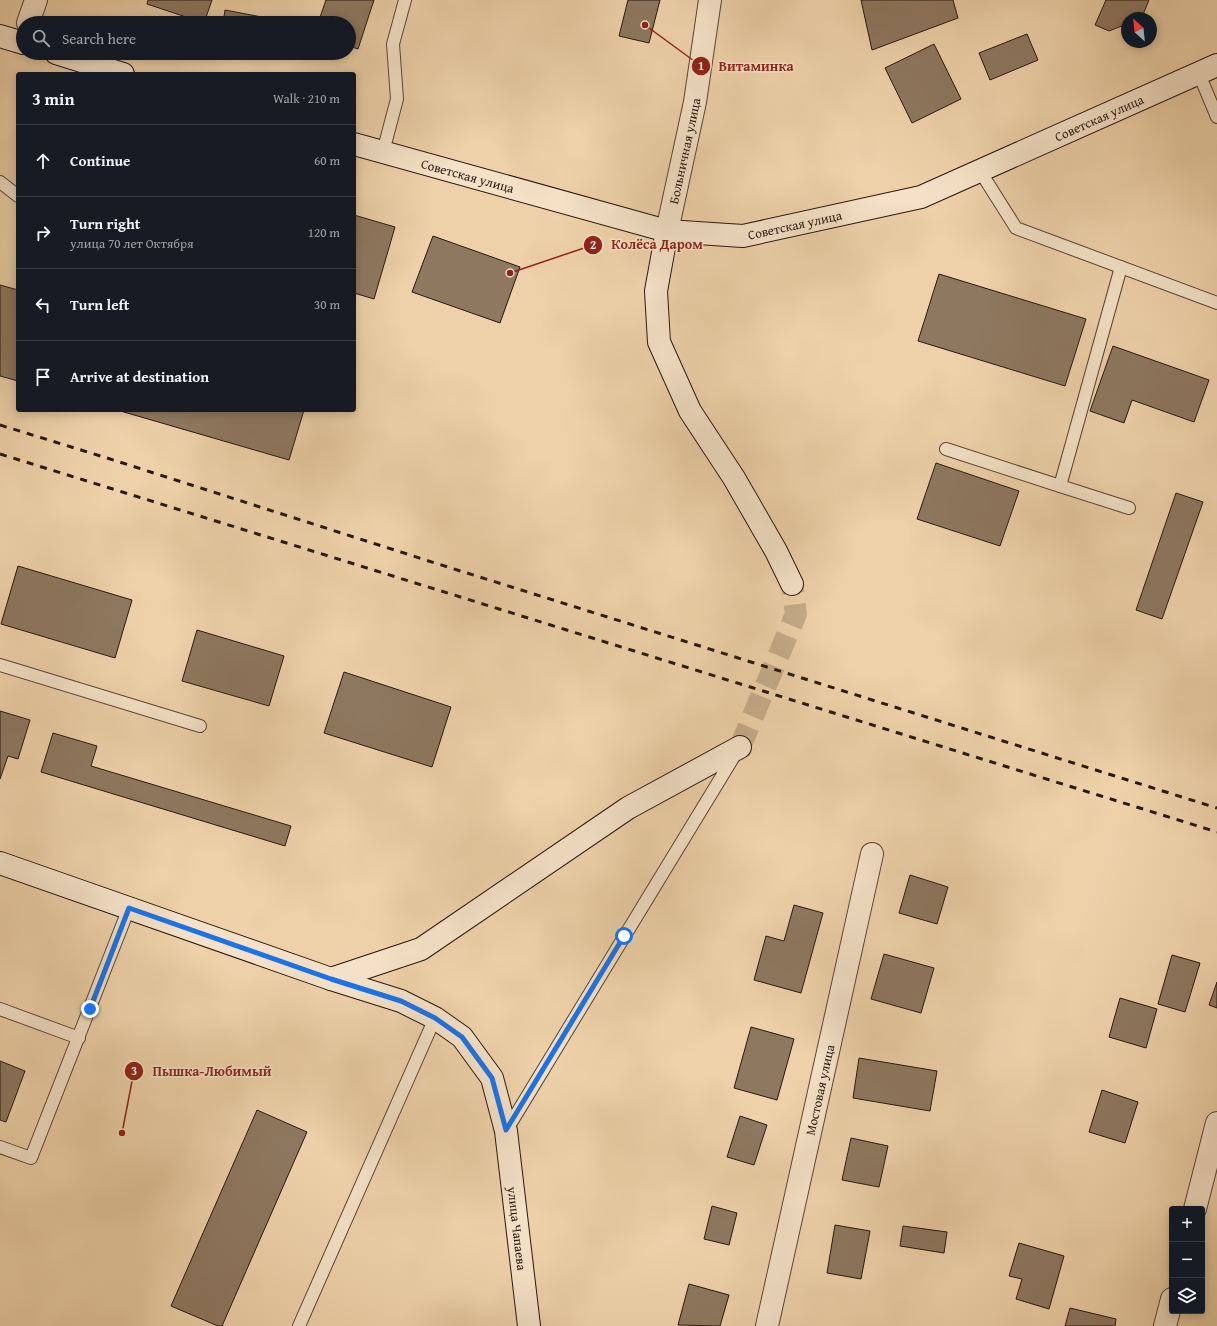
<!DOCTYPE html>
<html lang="en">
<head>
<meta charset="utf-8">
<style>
  :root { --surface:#171b24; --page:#20242c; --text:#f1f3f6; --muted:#9ea1a6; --line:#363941 }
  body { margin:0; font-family:"Gentium Book Plus",serif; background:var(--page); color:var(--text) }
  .controls { position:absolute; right:12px; bottom:12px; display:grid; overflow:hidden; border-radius:4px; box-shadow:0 2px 10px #0003 }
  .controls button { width:36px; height:36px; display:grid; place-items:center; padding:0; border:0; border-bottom:1px solid var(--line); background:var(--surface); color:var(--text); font:20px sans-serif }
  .compass { position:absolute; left:1121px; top:12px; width:36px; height:36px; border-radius:50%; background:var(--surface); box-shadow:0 2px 10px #0003; rotate:333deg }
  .stop { position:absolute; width:12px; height:12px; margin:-9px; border:3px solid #1a73e8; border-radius:50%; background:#fff }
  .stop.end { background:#1a73e8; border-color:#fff; box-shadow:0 1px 4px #0008 }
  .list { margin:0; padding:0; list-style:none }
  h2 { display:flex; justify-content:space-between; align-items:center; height:52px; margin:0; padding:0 16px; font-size:17px }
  h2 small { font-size:13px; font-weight:400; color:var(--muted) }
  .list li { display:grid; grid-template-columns:26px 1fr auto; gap:12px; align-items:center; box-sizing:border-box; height:72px; padding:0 16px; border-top:1px solid var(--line) }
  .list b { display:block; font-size:15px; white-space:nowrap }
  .list p { margin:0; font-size:13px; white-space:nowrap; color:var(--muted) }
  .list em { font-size:13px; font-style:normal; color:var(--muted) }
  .icon { flex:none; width:22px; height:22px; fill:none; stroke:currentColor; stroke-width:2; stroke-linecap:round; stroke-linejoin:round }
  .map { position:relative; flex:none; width:1217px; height:1326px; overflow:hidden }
  .search { position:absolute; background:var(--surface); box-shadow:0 2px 10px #0003; left:16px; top:16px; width:340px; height:44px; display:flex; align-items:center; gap:10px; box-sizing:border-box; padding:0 14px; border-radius:22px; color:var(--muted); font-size:15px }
  .panel { position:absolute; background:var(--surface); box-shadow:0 2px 10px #0003; left:16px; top:72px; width:340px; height:340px; border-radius:4px }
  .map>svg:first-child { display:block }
  .building { fill:#8e7860; stroke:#271810 }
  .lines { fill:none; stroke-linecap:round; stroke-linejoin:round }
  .secondary-tunnel { stroke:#c6ac8a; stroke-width:22; stroke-dasharray:22 11; stroke-linecap:butt }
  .lane-casing { stroke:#594636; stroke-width:14 }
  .street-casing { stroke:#594636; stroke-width:24 }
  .secondary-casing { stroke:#271810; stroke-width:24 }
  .lane { stroke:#f4e1c7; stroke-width:12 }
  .street { stroke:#f4e1c7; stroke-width:22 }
  .secondary { stroke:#f4e1c7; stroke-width:22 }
  .rail { stroke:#271810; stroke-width:3; stroke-dasharray:7 7; stroke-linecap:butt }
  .route { stroke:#1a73e8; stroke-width:5 }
  .labels { text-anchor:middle; stroke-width:3; stroke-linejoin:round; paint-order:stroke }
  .street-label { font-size:13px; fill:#271810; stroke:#f4e1c7 }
  .leader { fill:none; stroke:#8f2418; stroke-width:1.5 }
  .callout-dot { fill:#8f2418; stroke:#f4e1c7; stroke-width:1.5 }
  .mark-label { font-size:12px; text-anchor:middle; font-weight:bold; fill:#fff }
  .callout-label { font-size:14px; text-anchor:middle; font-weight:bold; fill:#8f2418; stroke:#f4e1c7; stroke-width:3; stroke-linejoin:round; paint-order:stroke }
</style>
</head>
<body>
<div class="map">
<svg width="1217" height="1326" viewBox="0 0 1217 1326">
  <rect width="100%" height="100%" fill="#eed1a9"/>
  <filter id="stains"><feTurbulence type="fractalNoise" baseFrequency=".005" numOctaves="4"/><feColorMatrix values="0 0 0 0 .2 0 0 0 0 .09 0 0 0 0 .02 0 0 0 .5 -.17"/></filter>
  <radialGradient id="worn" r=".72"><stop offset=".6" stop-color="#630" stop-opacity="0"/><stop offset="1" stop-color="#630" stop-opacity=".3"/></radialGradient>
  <g class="building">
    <polygon points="148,0 212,0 204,23 147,4"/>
    <polygon points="326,0 374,0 358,49 349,46 349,23 318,23"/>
    <polygon points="628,0 660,0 649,43 619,36"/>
    <polygon points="861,0 953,0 958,18 872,50"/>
    <polygon points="1106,0 1149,0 1142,17 1127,18 1127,24 1109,31 1095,25"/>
    <polygon points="225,10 267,18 265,23 223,23"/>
    <polygon points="1027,34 1038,60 990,80 979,53"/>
    <polygon points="934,44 961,99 912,123 885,68"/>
    <polygon points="354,215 395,227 374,299 354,293"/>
    <polygon points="433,236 520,267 500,323 412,292"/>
    <polygon points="939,274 1086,319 1065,386 918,341"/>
    <polygon points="0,285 18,290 18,381 0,376"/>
    <polygon points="1113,346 1209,380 1194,422 1132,400 1124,423 1090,411"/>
    <polygon points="117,410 304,410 289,460"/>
    <polygon points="936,463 1019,491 1000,546 917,519"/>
    <polygon points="1176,493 1203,502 1162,619 1136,610"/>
    <polygon points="18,566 132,600 115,658 1,624"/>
    <polygon points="197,630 284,656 269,706 182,681"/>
    <polygon points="344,672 451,707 432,767 324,733"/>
    <polygon points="0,711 30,720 18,759 8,756 0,779"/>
    <polygon points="53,733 97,746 91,766 291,826 285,846 41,772"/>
    <polygon points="910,875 948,887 937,924 899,913"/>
    <polygon points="794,905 823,913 801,993 754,980 766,936 784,941"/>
    <polygon points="884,954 934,968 921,1013 871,999"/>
    <polygon points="1172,955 1200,963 1185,1012 1158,1004"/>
    <polygon points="1217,982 1217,1008 1209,1005"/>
    <polygon points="1120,998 1157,1009 1146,1048 1109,1037"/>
    <polygon points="751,1027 794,1039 777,1100 734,1088"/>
    <polygon points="859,1058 937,1071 930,1111 853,1098"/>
    <polygon points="0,1061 25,1071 6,1122 0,1120"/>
    <polygon points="1102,1090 1138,1102 1125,1143 1089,1132"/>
    <polygon points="257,1110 307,1132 222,1326 218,1326 171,1306"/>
    <polygon points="740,1116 767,1125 754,1165 727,1157"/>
    <polygon points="851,1138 888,1146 879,1187 842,1180"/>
    <polygon points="712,1206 737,1213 729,1245 704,1239"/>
    <polygon points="835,1225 870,1231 861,1279 827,1273"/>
    <polygon points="903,1226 947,1232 944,1253 900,1246"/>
    <polygon points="1019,1243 1064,1256 1049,1309 1016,1299 1022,1279 1009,1276"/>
    <polygon points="689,1284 729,1295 720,1326 678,1325"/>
    <polygon points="1070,1308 1116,1319 1115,1326 1065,1326"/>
  </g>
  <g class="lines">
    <polyline class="secondary-tunnel" points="740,747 796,614 792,584"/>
    <defs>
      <g id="lane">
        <polyline points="1199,74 1217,117"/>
        <polyline points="383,152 397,99 393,44 405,0"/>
        <polyline points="980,171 1016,228 1217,303"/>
        <polyline points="0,182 18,196"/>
        <polyline points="1121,267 1060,486 1129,508"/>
        <polyline points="946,449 1060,486"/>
        <polyline points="0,665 200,726"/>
        <polyline points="0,1009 79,1038"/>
        <polyline points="506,1131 736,753"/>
        <polyline points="0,1147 31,1158 129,908"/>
        <polyline points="299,1326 435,1018"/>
      </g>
      <g id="street">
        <polyline points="28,23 36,0"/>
        <path id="s1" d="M667,231L695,102L710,0"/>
        <polyline points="1195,1209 1217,1123"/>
        <path id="s2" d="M767,1326L872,854"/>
        <polyline points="1165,1326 1172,1299"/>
      </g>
      <g id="secondary">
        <polyline points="0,36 23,43"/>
        <polyline points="56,53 123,74"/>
        <path id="s3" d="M354,144L667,231L743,236L921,197L1217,65"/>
        <polyline points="667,231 656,291 659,342 690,411 734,478 776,551 792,584"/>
        <path id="s4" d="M0,863L331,979L401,1001L435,1018L462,1037L492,1078L506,1131L529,1326"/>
        <polyline points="331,979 421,949 628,808 740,747"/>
      </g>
    </defs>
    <use href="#lane" class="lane-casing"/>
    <use href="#street" class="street-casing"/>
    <use href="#secondary" class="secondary-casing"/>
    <use href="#lane" class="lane"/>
    <use href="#street" class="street"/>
    <use href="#secondary" class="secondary"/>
    <g class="rail">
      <polyline points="0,425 107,458 435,563 1217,808"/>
      <polyline points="0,454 1217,832"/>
    </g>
  </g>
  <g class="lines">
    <polyline class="route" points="90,1009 129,908 331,979 401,1001 435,1018 462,1037 492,1078 506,1130 624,936"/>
  </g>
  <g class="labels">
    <g class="street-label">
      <text dy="5" stroke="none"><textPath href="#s3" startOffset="778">Советская улица</textPath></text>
      <text dy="5" stroke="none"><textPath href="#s1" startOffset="82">Больничная улица</textPath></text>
      <text dy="5" stroke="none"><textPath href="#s3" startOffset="118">Советская улица</textPath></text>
      <text dy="5" stroke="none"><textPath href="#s3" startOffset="454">Советская улица</textPath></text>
      <text dy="5" stroke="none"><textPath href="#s2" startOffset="242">Мостовая улица</textPath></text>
      <text dy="5" stroke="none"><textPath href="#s4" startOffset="699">улица Чапаева</textPath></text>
    </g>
  </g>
  <path class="leader" d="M645 25L701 66M510 273L593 245M122 1133L134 1071"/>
  <g class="callout-dot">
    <circle cx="645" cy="25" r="4"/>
    <circle cx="510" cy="273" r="4"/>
    <circle cx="122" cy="1133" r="4"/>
    <circle cx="701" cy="66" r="10"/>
    <circle cx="593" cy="245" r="10"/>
    <circle cx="134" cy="1071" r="10"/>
  </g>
  <g class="mark-label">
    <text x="701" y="70">1</text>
    <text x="593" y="249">2</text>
    <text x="134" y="1075">3</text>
  </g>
  <g class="callout-label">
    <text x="756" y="71">Витаминка</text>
    <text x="657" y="249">Колёса Даром</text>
    <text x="212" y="1076">Пышка-Любимый</text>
  </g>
  <rect width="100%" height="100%" filter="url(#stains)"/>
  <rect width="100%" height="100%" fill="url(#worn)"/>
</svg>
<div class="controls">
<button>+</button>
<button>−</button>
<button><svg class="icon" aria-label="layers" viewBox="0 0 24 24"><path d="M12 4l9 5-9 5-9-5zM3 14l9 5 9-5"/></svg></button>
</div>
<svg class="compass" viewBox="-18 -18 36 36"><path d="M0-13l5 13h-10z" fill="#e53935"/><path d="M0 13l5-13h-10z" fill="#9ea1a6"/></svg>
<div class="stop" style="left:624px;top:936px"></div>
<div class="stop end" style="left:90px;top:1009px"></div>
<div class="search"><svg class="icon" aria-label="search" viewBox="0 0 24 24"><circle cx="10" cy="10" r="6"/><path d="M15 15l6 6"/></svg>Search here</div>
<section class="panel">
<h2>3 min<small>Walk · 210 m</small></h2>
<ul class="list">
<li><svg class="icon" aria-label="ahead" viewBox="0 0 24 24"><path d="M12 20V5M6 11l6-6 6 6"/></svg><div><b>Continue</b></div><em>60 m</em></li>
<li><svg class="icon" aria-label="right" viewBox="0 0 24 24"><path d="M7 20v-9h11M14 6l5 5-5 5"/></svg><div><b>Turn right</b><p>улица 70 лет Октября</p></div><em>120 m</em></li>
<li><svg class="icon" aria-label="left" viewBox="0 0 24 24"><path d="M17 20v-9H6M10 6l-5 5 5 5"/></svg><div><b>Turn left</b></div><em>30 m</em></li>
<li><svg class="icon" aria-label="arrive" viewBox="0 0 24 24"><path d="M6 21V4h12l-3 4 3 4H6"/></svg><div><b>Arrive at destination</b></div></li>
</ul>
</section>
</div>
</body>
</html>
